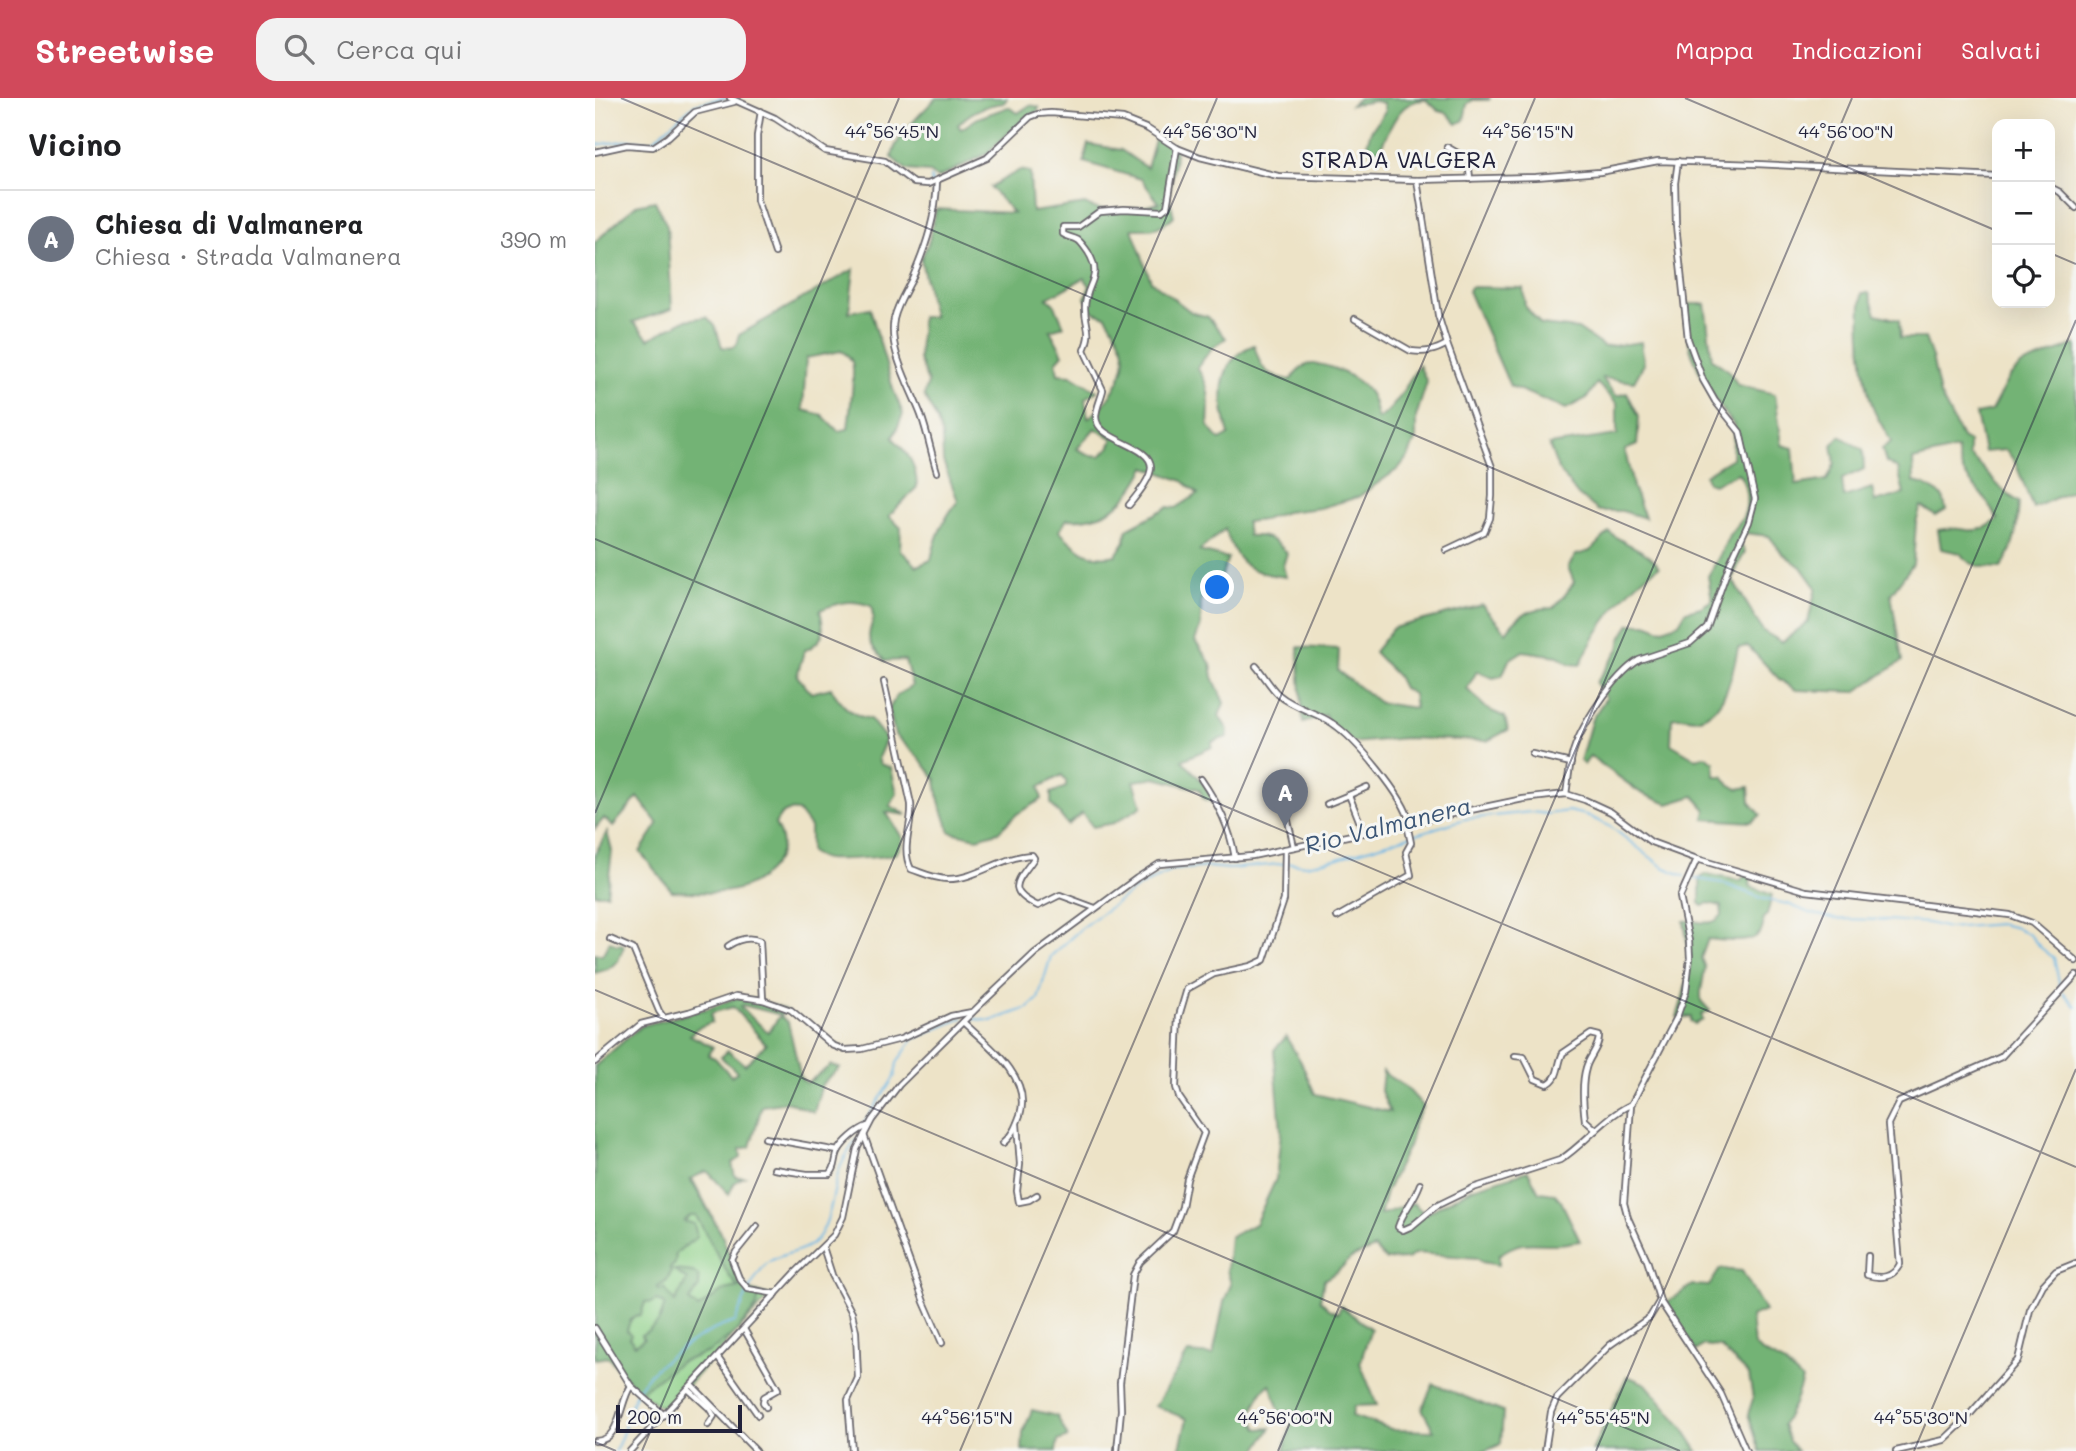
<!DOCTYPE html>
<html lang="it">
<head>
<meta charset="utf-8">
<style>
  :root { --surface:#fff; --page:#f2f2f2; --text:#202124; --muted:#757577; --line:#e0e0e0; --accent:#d1495b }
  body { margin:0; font-family:Mali,sans-serif; background:var(--page); color:var(--text) }
  .controls { position:absolute; right:21px; top:21px; display:grid; overflow:hidden; border-radius:14px; box-shadow:0 7px 28px #0002 }
  .controls button { width:63px; height:63px; display:grid; place-items:center; padding:0; border:0; border-bottom:2px solid var(--line); background:var(--surface); color:var(--text); font:35px sans-serif }
  .scale { position:absolute; left:21px; bottom:18px; width:126px; box-sizing:border-box; padding-left:7px; border:4px solid #22223b; border-top:0; font-size:19px; line-height:24px; white-space:nowrap; color:#22223b; -webkit-text-stroke:5px #f6f6f2; paint-order:stroke }
  .you { position:absolute; left:623px; top:490px; width:24px; height:24px; margin:-18px; border:5px solid #fff; border-radius:50%; background:#1a73e8; box-shadow:0 0 0 10px #1a73e833 }
  .badge { display:grid; place-items:center; width:46px; height:46px; border-radius:50%; background:var(--accent); color:#fff; font-size:23px; font-weight:700 }
  .pin { position:absolute; translate:-50% -58px; filter:drop-shadow(0 2px 4px #0008) }
  .pin::after { content:''; position:absolute; top:37px; width:24px; height:21px; background:inherit; clip-path:polygon(0 0,100% 0,50% 100%) }
  .list { margin:0; padding:0; list-style:none }
  h2 { display:flex; justify-content:space-between; align-items:center; height:91px; margin:0; padding:0 28px; font-size:30px }
  h2 small { font-size:23px; font-weight:400; color:var(--muted) }
  .list li { display:grid; grid-template-columns:46px 1fr auto; gap:21px; align-items:center; box-sizing:border-box; height:98px; padding:0 28px; border-top:2px solid var(--line) }
  .list b { display:block; font-size:26px; white-space:nowrap }
  .list p { margin:0; font-size:23px; white-space:nowrap; color:var(--muted) }
  .list em { font-size:23px; font-style:normal; color:var(--muted) }
  .icon { flex:none; width:38px; height:38px; fill:none; stroke:currentColor; stroke-width:2; stroke-linecap:round; stroke-linejoin:round }
  .map { position:relative; flex:none; width:1481px; height:1353px; overflow:hidden }
  header { display:flex; align-items:center; gap:42px; box-sizing:border-box; height:98px; padding:0 35px; background:var(--accent); color:#fff }
  header strong { font-size:33px }
  nav { display:flex; gap:38px; margin-inline-start:auto; font-size:24px }
  .search { width:490px; height:63px; background:var(--page); display:flex; align-items:center; gap:18px; box-sizing:border-box; padding:0 24px; border-radius:21px; color:var(--muted); font-size:26px }
  main { display:flex }
  aside { flex:1; background:var(--surface) }
  .map>svg:first-child { display:block }
  .green { fill:#8fd189; stroke:#587a62; stroke-width:2 }
  .forest { fill:#73b375; stroke:#4a6a58; stroke-width:2; fill-rule:evenodd }
  .lines { fill:none; stroke-linecap:round; stroke-linejoin:round }
  .stream { stroke:#6db7e5; stroke-width:2 }
  .minor-casing { stroke:#69666c; stroke-width:8 }
  .minor { stroke:#fff; stroke-width:4.5 }
  .ticks { fill:none; stroke:#22223b; stroke-width:2; stroke-opacity:0.45 }
  .labels { text-anchor:middle; stroke-width:6; stroke-linejoin:round; paint-order:stroke }
  .street-label { font-size:23px; fill:#22223b; stroke:#f6f6f2 }
  .water-label { font-size:24px; font-style:italic; fill:#3c5676; stroke:#f6f6f2 }
  .ticks-label { font-size:18px; text-anchor:middle; fill:#22223b; stroke:#f6f6f2; stroke-width:6; stroke-linejoin:round; paint-order:stroke }
</style>
</head>
<body>
<header>
<strong>Streetwise</strong>
<div class="search"><svg class="icon" aria-label="search" viewBox="0 0 24 24"><circle cx="10" cy="10" r="6"/><path d="M15 15l6 6"/></svg>Cerca qui</div>
<nav><a>Mappa</a><a>Indicazioni</a><a>Salvati</a></nav>
</header>
<main>
<aside>
<h2>Vicino<small></small></h2>
<ul class="list">
<li><span class="badge" style="background:#6b7280">A</span><div><b>Chiesa di Valmanera</b><p>Chiesa · Strada Valmanera</p></div><em>390 m</em></li>
</ul>
</aside>
<div class="map">
<svg width="1481" height="1353" viewBox="0 0 1481 1353">
  <rect width="100%" height="100%" fill="#f6f6f2"/>
  <filter id="ink" filterUnits="userSpaceOnUse"><feTurbulence type="fractalNoise" baseFrequency=".0143" numOctaves="2"/><feDisplacementMap in="SourceGraphic" scale="14" xChannelSelector="R" yChannelSelector="G"/><feConvolveMatrix kernelMatrix="1 2 1 2 8 2 1 2 1" color-interpolation-filters="sRGB"/></filter>
  <filter id="wash" filterUnits="userSpaceOnUse"><feTurbulence type="fractalNoise" baseFrequency=".00686" numOctaves="4" result="noise"/><feDisplacementMap in="SourceGraphic" scale="28" xChannelSelector="R" yChannelSelector="G"/><feGaussianBlur stdDeviation="1.57" result="paint"/><feColorMatrix in="noise" values="0 0 0 0 0 0 0 0 0 0 0 0 0 0 0 0 0 1.4 0 .05"/><feComposite in="paint" operator="in"/></filter>
  <g filter="url(#wash)">
    <rect width="100%" height="100%" fill="#ede3c7"/>
    <polygon class="green" points="92,1071 119,1122 125,1145 143,1184 158,1196 176,1197 70,1312 52,1299 35,1280 0,1084"/>
    <g class="forest">
      <path d="M341,0H412L409,5C391,7 375,13 363,27L366,31L383,20L413,9L423,15L435,7L444,9L443,13L431,19L391,56L343,80L333,74L312,72L297,60C298,40 328,14 341,0Z"/>
      <path d="M764,0H895L894,2H878L872,6L869,22L862,26L852,15L844,13L831,2C804,0 795,31 785,51L777,54L771,49L776,33L790,13L788,5L780,3L756,7Z"/>
      <path d="M561,38L581,52L574,99L579,118C563,133 556,131 537,131L556,183L596,214L613,219L631,240L616,251L602,270C617,290 614,305 613,328L625,342L634,337C624,303 620,262 659,247C667,272 669,277 695,282C700,277 705,269 711,267C730,262 769,281 777,300C780,307 780,314 783,321C802,310 811,286 824,267L832,284L821,319V340L814,357L803,371L763,399L725,410L691,414L668,422L651,424L653,438C671,437 680,441 692,455L688,468L691,479C653,475 642,467 630,431L604,453L633,460L626,479L606,501V527L600,543L616,566L618,579L629,605L624,618L633,632L632,639L617,644V649L587,662L605,681L622,706L609,701L604,691L560,680L539,683L547,708L519,725L498,729L487,715L473,727L456,706V695L471,689V683L467,677L444,689L447,701L422,716L403,734L382,740L355,734L344,703L341,682L325,661L300,637L294,611L302,597L317,588L310,562L290,563C284,556 274,547 274,538C275,524 281,526 276,508C256,501 245,504 225,512C230,534 231,542 209,553L202,578L216,595L236,590C246,607 255,617 275,621L291,641L283,660L285,666L296,670L302,695L295,708L312,717L291,714L308,741C306,746 304,754 299,756C293,760 239,762 231,761C224,760 220,757 215,754V729L203,713C191,711 186,715 180,726C189,741 189,752 179,766C154,801 114,795 77,793L45,754L63,726L43,699L18,728L9,720L0,731V144L41,107L60,103L72,128L77,211L38,224L54,241L90,222L112,219L120,228L127,249C138,251 144,249 144,237L259,171L254,214L275,210L298,291L308,316L298,340C314,357 321,365 322,389L294,418L306,430L305,452L322,468L336,462C340,440 349,420 363,403L348,363L347,338L341,320L329,298L333,285L324,261L326,219H338L326,161L334,143L341,111L418,115L395,89L425,72L435,74L437,114L490,106C509,118 544,110 564,105L546,81L489,64L493,46L526,52L552,70ZM489,180L495,188L490,200L497,213L511,218C517,228 527,242 529,253C534,275 510,310 493,320L490,301L502,293L476,277L463,276L461,264L468,256L455,232L469,228L460,207L452,200ZM246,253C250,255 255,259 257,264C261,277 254,317 253,331L243,333L227,317L208,312L211,260ZM500,330L518,341L514,350L505,358L495,357L482,351ZM551,369L588,383L603,396L581,410L573,409L532,431L530,443L521,457C494,463 483,452 464,433L472,421C512,424 534,403 551,369Z"/>
      <polygon points="875,189 928,190 930,208 946,227 983,231 1009,249 1046,244 1049,266 1039,284 1007,280 1021,298 1032,295 1044,318 1042,347 1030,352 1038,389 1050,420 1027,413 1004,413 983,397 963,371 954,347 1022,337 1022,306 1002,285 992,300 971,311 915,288 873,193"/>
      <path d="M1267,195H1274L1281,216L1304,222L1305,240H1330L1337,259L1345,297L1367,340L1374,344V357C1393,373 1402,391 1424,404C1422,429 1421,449 1406,470C1389,469 1375,470 1365,455L1346,451L1343,432C1371,425 1377,443 1403,421C1397,413 1393,404 1386,396C1372,380 1365,375 1362,351L1318,362L1319,384L1330,387L1348,398L1351,412L1341,418L1326,408L1321,425L1318,466L1296,496L1307,563L1260,594L1201,592L1184,581L1153,548L1143,550C1138,574 1131,613 1104,620C1095,623 1087,616 1077,620L1076,646L1101,661L1110,658L1119,664L1120,678H1128L1134,686L1143,691L1154,689L1155,704L1166,717L1156,724L1109,721L1111,712L1099,698L1073,706L1046,695L995,658L989,667L985,663L997,621L1011,600L1001,585L1024,551L1026,540L1035,526H1052L1066,532L1084,525L1091,513L1106,509L1117,502L1113,478C1121,465 1128,452 1134,437C1138,431 1144,426 1148,419C1154,406 1152,386 1143,375L1119,386L1112,384L1110,377L1137,360L1139,327C1119,302 1099,272 1093,240C1091,229 1092,217 1091,206H1110L1117,261L1133,272L1143,287L1180,296L1187,347L1198,350L1201,387L1232,382L1240,365L1237,347L1245,338L1268,352L1269,371L1247,381L1249,399L1277,390L1280,404L1309,396L1303,371L1291,364L1287,351L1296,344C1291,333 1282,321 1278,310C1267,278 1263,228 1267,195ZM1150,435L1174,438L1187,455L1206,469L1221,490L1213,524L1187,544L1168,533L1137,481L1150,453L1144,445Z"/>
      <polygon points="1481,246 1481,391 1438,410 1420,364 1411,352 1389,354 1381,316 1396,313 1414,279 1427,267"/>
      <path d="M1014,434C1030,448 1053,451 1064,469C1032,487 1000,533 985,567L975,566L963,558L928,553L914,562L907,578L898,580L882,573L872,591L892,611L910,619L913,632L892,643L810,640L757,645L735,631L730,617L708,625L703,549L744,551L743,573L785,605L820,610L818,596L808,590L802,578L779,554L798,530L887,507L911,534C923,516 936,510 958,510L970,497L979,484L973,469L981,457L995,453Z"/>
      <polygon points="12,734 17,753 12,796 0,796 0,756"/>
      <path d="M1112,776L1146,783L1149,778H1156L1155,788L1177,797L1172,817L1168,820C1172,850 1133,843 1113,841L1106,860L1110,870L1106,893V903L1115,913L1106,917L1108,922L1100,926L1096,923V918L1087,920L1082,919C1095,879 1096,864 1089,823C1102,821 1116,831 1127,817L1126,808L1113,805L1108,808L1105,805V780Z"/>
      <polygon points="15,843 22,847 27,846 29,848 23,863 13,871 0,875 0,855 7,857"/>
      <path d="M141,900H157L192,912L186,917L148,907L145,909L173,934L185,918L193,924L206,980L212,985L236,967L245,970L227,986L219,1014L193,1004L167,1008L155,1049L145,1051L146,1060L137,1065L140,1079H149L140,1084L134,1096L112,1073L95,1081L126,1135L147,1190L165,1195L161,1210L140,1235L114,1254L85,1264L46,1293L27,1277L14,1259L0,1261V968L46,928L115,910ZM138,909L171,946L150,967L133,953L126,959L142,974L136,978L120,960L113,957L118,949L95,937L102,930L117,924L116,915ZM95,1118H101L134,1178L143,1189L129,1192L103,1210L94,1203L104,1189V1179L98,1174L79,1172L92,1182L80,1204L69,1190L64,1192L62,1190L72,1183L76,1174L75,1170L80,1166L81,1155L102,1139L99,1126L89,1123ZM61,1202L70,1206C64,1227 63,1226 46,1237L49,1241L40,1247L34,1240L36,1237L32,1232C35,1223 36,1217 46,1217L50,1204L56,1205Z"/>
      <path d="M691,939L706,964L720,996L795,1014L786,993L788,973L793,978L811,989L828,1008L818,1027L816,1042L791,1094L785,1117L818,1105L830,1116L878,1090L933,1073L944,1094L960,1096L966,1103L985,1143C977,1144 970,1146 962,1146C936,1147 928,1140 904,1157V1167L887,1164L882,1160L822,1155L812,1161L791,1162L779,1150L756,1160L743,1173L729,1182L725,1202L734,1211L743,1215L746,1208L776,1231L765,1265L782,1307L759,1308L757,1318L799,1332L839,1333L827,1311L838,1286L908,1314L906,1346L890,1353H689L700,1313L685,1315L675,1286L667,1293L656,1316L663,1331L676,1330L661,1353H584L592,1321L560,1308L593,1255L618,1257L629,1204L636,1186L632,1172L635,1139L660,1126L681,1081L686,1033L679,952Z"/>
      <polygon points="1125,1171 1147,1173 1170,1213 1156,1219 1159,1247 1165,1253 1190,1266 1207,1282 1199,1306 1188,1327 1194,1343 1202,1353 1165,1353 1153,1316 1158,1301 1154,1277 1125,1249 1108,1247 1101,1253 1070,1206 1097,1187 1114,1188"/>
      <polygon points="1032,1278 1051,1286 1086,1327 1103,1353 997,1353"/>
      <polygon points="437,1312 462,1318 473,1339 463,1343 461,1353 427,1353 428,1335"/>
    </g>
    <g class="lines">
      <g class="stream">
        <polyline points="0,47 35,42 56,44 100,6 130,0"/>
        <polyline points="336,80 339,97"/>
        <polyline points="1097,780 1127,785 1172,802 1193,806 1214,815 1242,821 1293,822 1333,825 1353,830 1405,826 1422,830 1435,837 1445,849 1459,860 1465,889"/>
        <polyline points="1468,894 1481,909"/>
        <polyline points="374,920 396,923 433,910 443,901 456,858 490,827 542,790 578,772 615,769 634,771 695,765 711,767 740,761 870,721 936,714 952,716 973,713 991,717 1016,729 1068,769 1089,778"/>
        <polyline points="269,1025 300,978 302,965 318,941 368,920"/>
        <path d="M20,1353C30,1335 32,1315 40,1297C53,1267 110,1232 140,1224C146,1209 161,1172 174,1164C190,1153 214,1155 225,1137C236,1119 238,1095 243,1075C247,1063 254,1052 261,1042"/>
      </g>
    </g>
  </g>
  <g filter="url(#ink)">
    <g class="lines">
      <defs>
        <g id="minor">
          <polyline points="135,0 180,20 230,53 290,63 319,85 333,86 392,60 435,19 443,16 456,15 528,21 553,31 582,50 605,59 683,78 822,82 941,79 1005,74 1063,63 1161,66 1402,78"/>
          <polyline points="166,13 162,38 162,102 180,155"/>
          <polyline points="852,49 873,61 875,81"/>
          <polyline points="0,54 32,47 58,49 73,39 100,14 139,4"/>
          <polyline points="1455,89 1465,94 1481,110"/>
          <path d="M760,221L816,253C830,255 840,253 852,246L843,217L822,82"/>
          <path d="M342,374C336,355 333,336 326,317C315,288 293,252 299,221C302,207 311,193 317,181C331,149 341,119 342,83"/>
          <path d="M534,407C542,397 556,381 556,369C556,346 501,343 501,319C501,310 506,301 508,292L489,252C498,231 490,230 490,210C490,185 509,180 493,154C490,150 487,145 483,142C478,139 472,139 468,136V129H483L505,113L529,111L567,113L572,109L582,50"/>
          <polyline points="851,452 889,434 895,420 897,398 897,369 852,246"/>
          <path d="M661,568C669,577 675,589 684,597C699,610 721,614 737,625C760,640 810,699 815,725"/>
          <path d="M289,584L316,706C318,727 305,750 316,771C328,775 339,781 353,781C382,781 407,758 437,757L439,760C426,781 407,791 443,808L465,797L500,810"/>
          <polyline points="937,656 976,665"/>
          <path d="M606,681C623,706 635,729 640,760"/>
          <path d="M971,696C973,684 974,670 977,658C984,630 1019,577 1044,562L1095,545L1112,530L1135,465L1154,424L1160,401L1145,334L1120,303L1108,282L1093,241L1081,127L1080,85L1083,63"/>
          <polyline points="687,697 699,749"/>
          <polyline points="754,697 772,689"/>
          <polyline points="732,706 754,697 769,735"/>
          <polyline points="1102,761 1085,799 1094,843 1095,860 1091,893 1082,919 1036,1007 1029,1105 1033,1120 1052,1162 1065,1203 1126,1296 1151,1353"/>
          <polyline points="742,819 816,777 811,754 816,745 812,726"/>
          <polyline points="15,841 38,851 64,913 69,920"/>
          <path d="M133,848C142,842 154,838 165,843L168,902"/>
          <path d="M368,924C393,947 437,979 425,1017C421,1028 417,1038 408,1045"/>
          <path d="M920,958L929,959L940,981L952,986C965,981 962,966 968,955L996,936L1004,938C1004,951 994,958 991,970C986,986 988,1006 990,1022L1001,1032"/>
          <polyline points="0,964 46,926 94,914 141,898 168,902 196,912 237,947 250,952 267,951 306,941 356,918 377,914"/>
          <polyline points="422,1026 425,1066 422,1093 424,1104 434,1102 442,1097"/>
          <polyline points="269,1037 329,1204 347,1245"/>
          <polyline points="170,1040 243,1053"/>
          <path d="M179,1071L212,1076H235C242,1069 239,1063 243,1054C247,1045 263,1031 273,1028"/>
          <path d="M825,1086C819,1103 808,1113 803,1129L808,1132L817,1128L841,1108L878,1090L965,1062C990,1046 1008,1020 1035,1007"/>
          <polyline points="162,1128 141,1154 137,1162 144,1180 153,1191 181,1196"/>
          <polyline points="228,1149 237,1177 257,1215 261,1234 263,1280 253,1302 257,1353"/>
          <path d="M1273,1158L1272,1177C1286,1181 1298,1180 1305,1166L1293,1026L1304,1004L1406,959L1481,877"/>
          <polyline points="0,1230 36,1288"/>
          <polyline points="149,1231 183,1291 169,1299 168,1304 171,1309"/>
          <polyline points="123,1260 163,1317"/>
          <polyline points="97,1287 161,1353"/>
          <polyline points="93,1291 114,1310 119,1318 113,1327"/>
          <path d="M0,1343C26,1344 24,1304 36,1288L69,1317"/>
          <polyline points="35,1353 202,1173 239,1137 248,1119 262,1051 277,1022 304,987 387,905 440,855 542,780 564,766 657,758 928,701 971,696 990,702 1016,714 1056,744 1102,761 1211,793 1415,817 1437,825 1481,863"/>
          <polyline points="522,1353 526,1312 525,1285 538,1177 545,1164 578,1133 587,1109 592,1081 609,1035 584,999 581,989 584,918 592,891 619,876 656,868 669,862 689,802 690,751"/>
          <polyline points="950,1353 956,1314 962,1300 1015,1247 1055,1219 1064,1204"/>
          <polyline points="1301,1353 1349,1342 1368,1324 1423,1262 1435,1212 1448,1187 1461,1173 1481,1165"/>
        </g>
      </defs>
      <use href="#minor" class="minor-casing"/>
      <use href="#minor" class="minor"/>
    </g>
  </g>
  <path class="ticks" d="M26,0L1481,618M1090,0L1402,133M1455,155L1481,166M0,441L1481,1069M0,715L304,0M0,892L1085,1353M0,1344L21,1353M47,1353L622,0M365,1353L940,0M683,1353L1257,0M1001,1353L1481,222M1319,1353L1481,971"/>
  <g class="labels">
    <g class="street-label">
      <text x="804" y="70">STRADA VALGERA</text>
    </g>
    <g class="water-label">
      <text transform="translate(793 728) rotate(-14)" y="8">Rio Valmanera</text>
    </g>
  </g>
  <g class="ticks-label">
    <text x="297" y="40">44°56'45"N</text>
    <text x="615" y="40">44°56'30"N</text>
    <text x="933" y="40">44°56'15"N</text>
    <text x="1251" y="40">44°56'00"N</text>
    <text x="372" y="1326">44°56'15"N</text>
    <text x="690" y="1326">44°56'00"N</text>
    <text x="1008" y="1326">44°55'45"N</text>
    <text x="1326" y="1326">44°55'30"N</text>
  </g>
</svg>
<div class="controls">
<button>+</button>
<button>−</button>
<button><svg class="icon" aria-label="locate" viewBox="0 0 24 24"><circle cx="12" cy="12" r="6"/><path d="M12 2v4M12 18v4M2 12h4M18 12h4"/></svg></button>
</div>
<div class="scale">200 m</div>
<div class="you"></div>
<div class="pin badge" style="left:690px;top:729px;background:#6b7280">A</div>
</div>
</main>
</body>
</html>
